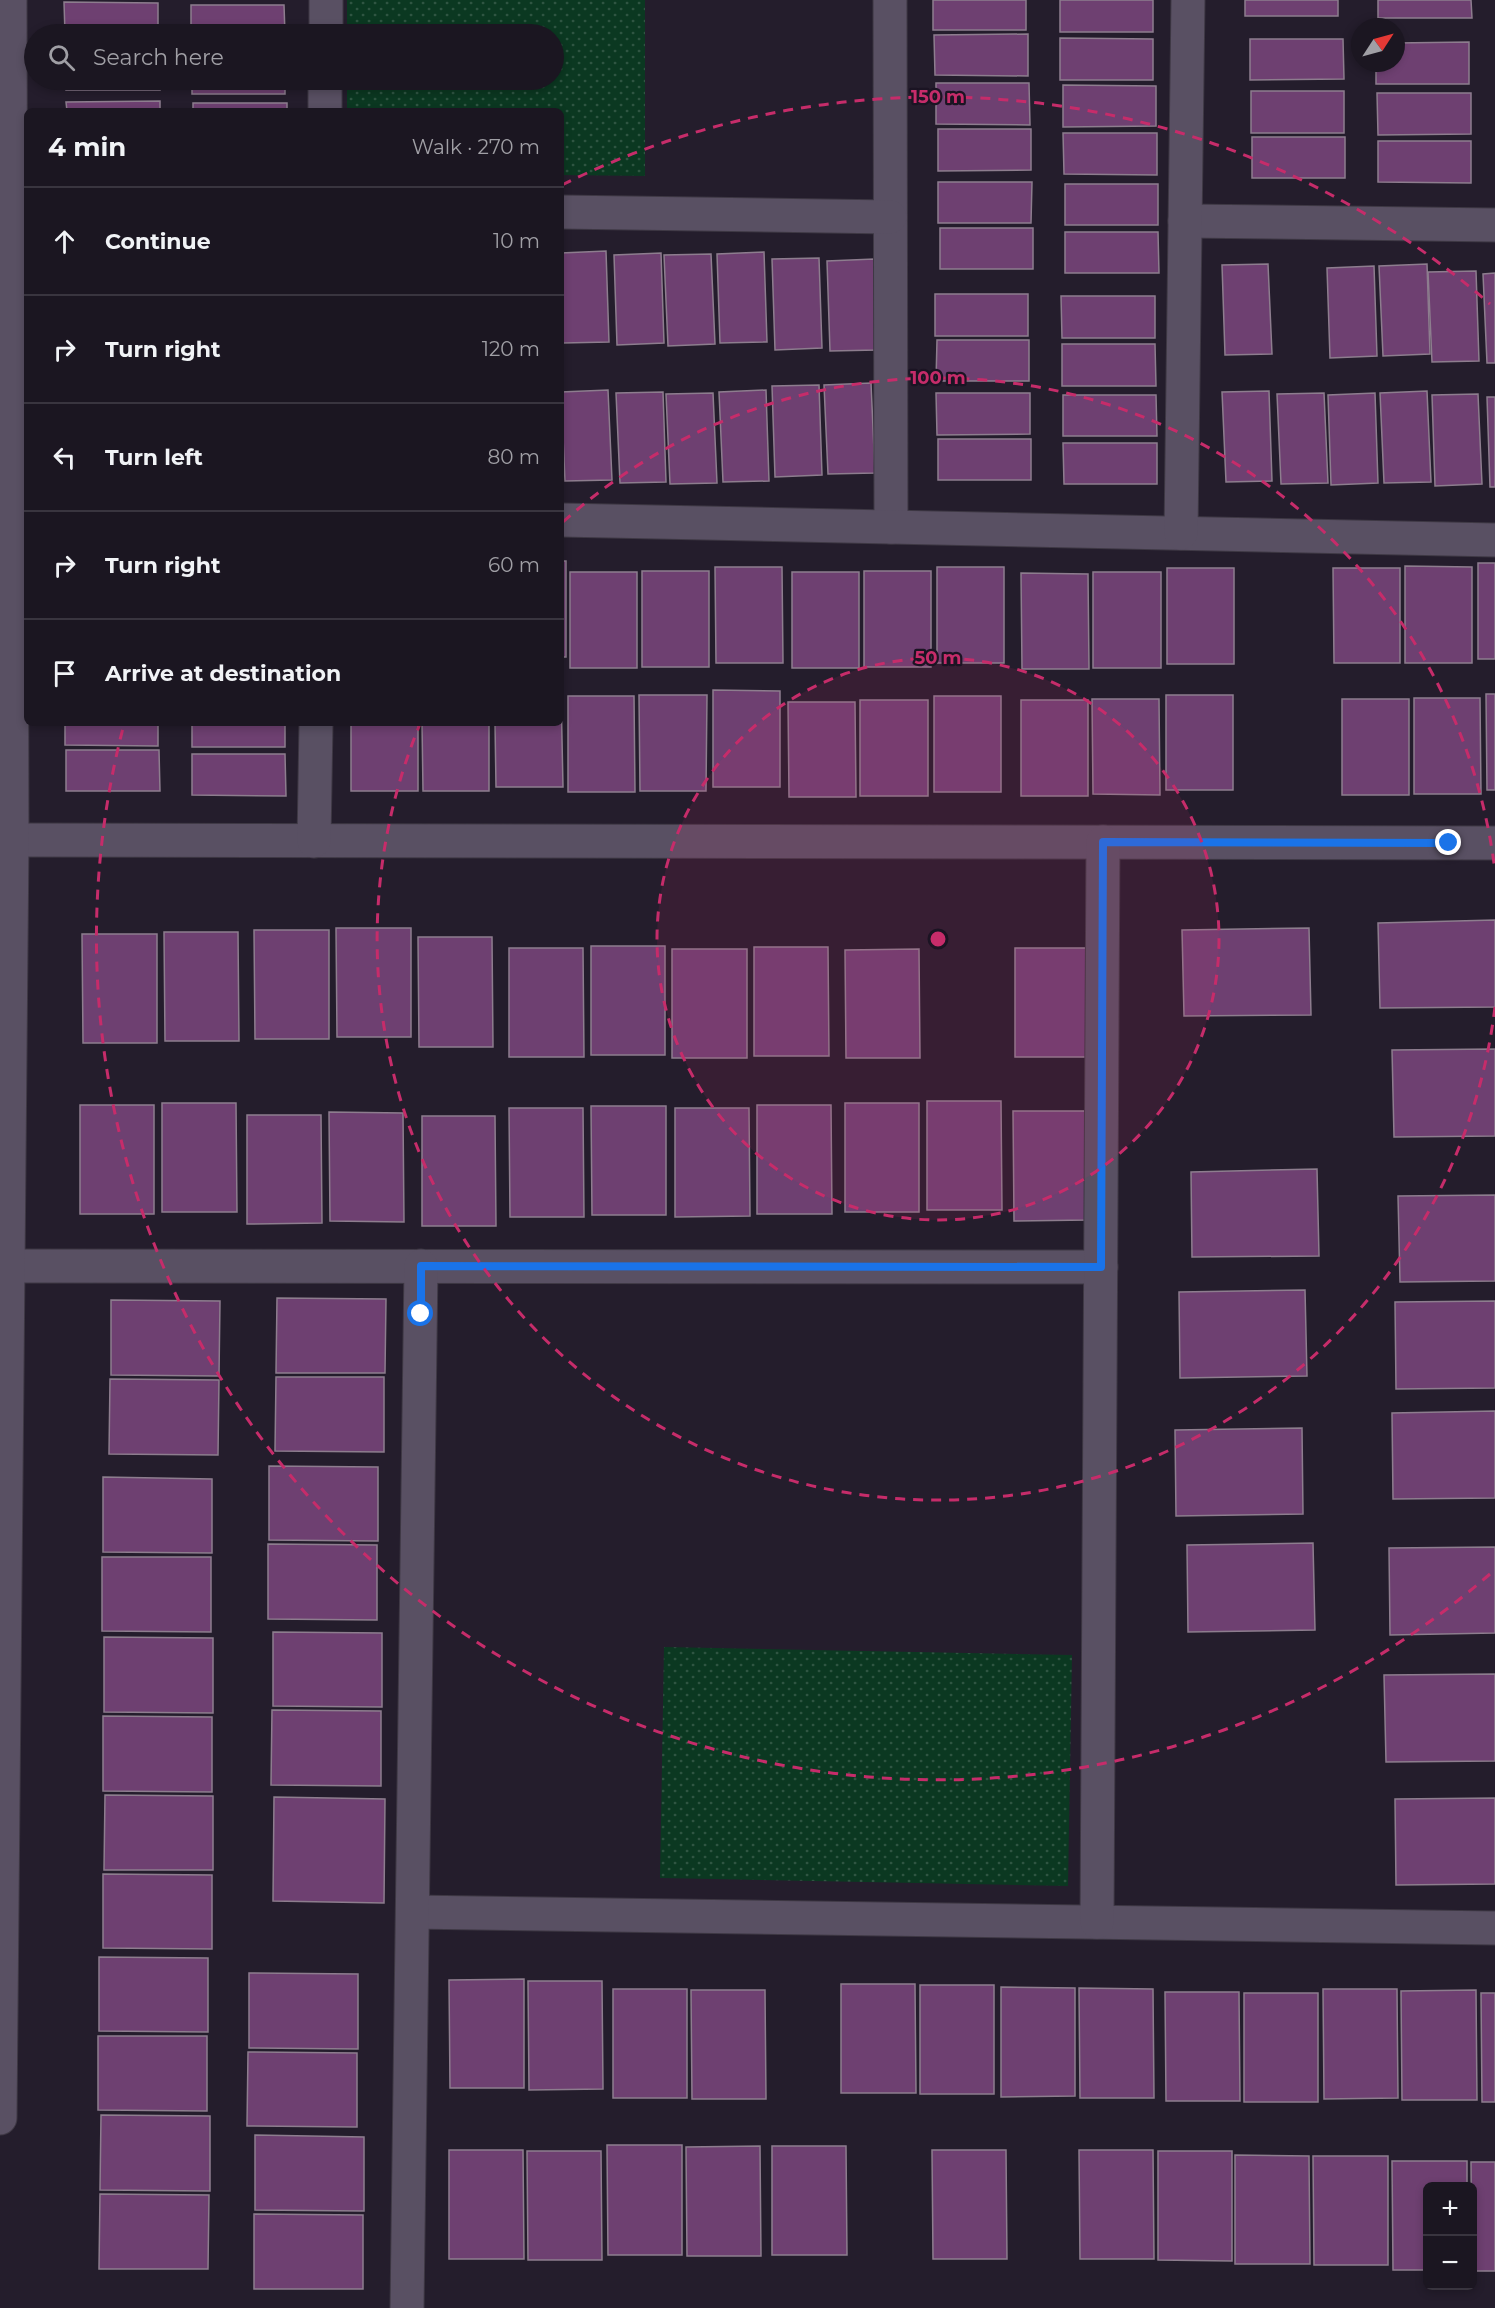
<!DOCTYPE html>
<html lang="en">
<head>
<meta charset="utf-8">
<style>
  :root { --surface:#1b1621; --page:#241f2a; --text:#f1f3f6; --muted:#a09fa5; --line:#39353f }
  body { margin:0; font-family:Montserrat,sans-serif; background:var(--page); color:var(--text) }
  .controls { position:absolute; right:18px; bottom:18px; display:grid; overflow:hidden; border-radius:9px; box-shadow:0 3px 9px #0003 }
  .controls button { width:54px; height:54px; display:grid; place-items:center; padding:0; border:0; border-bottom:2px solid var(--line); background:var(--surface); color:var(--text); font:30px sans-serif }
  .compass { position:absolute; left:1351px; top:18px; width:54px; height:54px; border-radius:50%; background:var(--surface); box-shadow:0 3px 9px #0003; rotate:54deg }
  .stop { position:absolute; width:18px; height:18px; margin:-14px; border:4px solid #1a73e8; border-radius:50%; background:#fff }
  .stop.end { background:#1a73e8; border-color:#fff; box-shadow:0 2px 6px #0008 }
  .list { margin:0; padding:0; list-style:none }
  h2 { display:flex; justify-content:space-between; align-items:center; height:78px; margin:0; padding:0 24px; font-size:26px }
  h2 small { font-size:20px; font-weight:400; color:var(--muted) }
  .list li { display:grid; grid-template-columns:39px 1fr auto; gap:18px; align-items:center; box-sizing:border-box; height:108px; padding:0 24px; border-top:2px solid var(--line) }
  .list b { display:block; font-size:22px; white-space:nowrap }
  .list em { font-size:20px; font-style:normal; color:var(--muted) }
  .icon { flex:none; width:33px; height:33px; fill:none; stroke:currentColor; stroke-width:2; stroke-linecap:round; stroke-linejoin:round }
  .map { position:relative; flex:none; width:1495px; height:2308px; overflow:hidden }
  .search { position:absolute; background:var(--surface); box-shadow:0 3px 9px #0003; left:24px; top:24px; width:540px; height:66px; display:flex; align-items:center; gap:15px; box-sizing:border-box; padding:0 21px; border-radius:33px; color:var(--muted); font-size:22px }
  .panel { position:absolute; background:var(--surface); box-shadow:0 3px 9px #0003; left:24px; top:108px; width:540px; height:618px; border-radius:9px }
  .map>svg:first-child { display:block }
  .grass { fill:url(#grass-dots) }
  .building { fill:#6e4071; stroke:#8d7d8e; stroke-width:1.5 }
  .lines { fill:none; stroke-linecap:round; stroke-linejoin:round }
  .minor-casing { stroke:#3e3844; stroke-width:35 }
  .minor { stroke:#595063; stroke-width:33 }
  .route { stroke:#1a73e8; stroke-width:8 }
  .ring { fill:none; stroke:#c62c6a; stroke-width:3; stroke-dasharray:10 8 }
  .centre { fill:#c62c6a; stroke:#1b1423; stroke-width:3 }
  .ring-label { font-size:18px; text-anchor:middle; font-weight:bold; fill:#c62c6a; stroke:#1b1423; stroke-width:4.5; stroke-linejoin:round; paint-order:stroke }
</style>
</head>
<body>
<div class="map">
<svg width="1495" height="2308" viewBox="0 0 1495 2308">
  <defs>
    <pattern id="grass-dots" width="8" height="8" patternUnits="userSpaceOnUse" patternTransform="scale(1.5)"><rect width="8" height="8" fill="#0b3821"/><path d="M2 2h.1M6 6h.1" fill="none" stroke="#2f5542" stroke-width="1.8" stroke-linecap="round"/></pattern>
  </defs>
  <rect width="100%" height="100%" fill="#241d2c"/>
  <g class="grass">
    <polygon points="347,0 645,0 645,176 561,175 561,111 347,111 347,80 554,80 554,34 347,34"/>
    <polygon points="664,1647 1072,1655 1068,1886 660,1878"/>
  </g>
  <g class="building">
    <rect x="933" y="0" width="93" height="30"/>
    <rect x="1060" y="0" width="93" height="32"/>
    <rect x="1245" y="0" width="93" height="16"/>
    <polygon points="1378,0 1471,0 1472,18 1378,18"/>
    <polygon points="64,2 158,3 158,34 65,34"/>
    <polygon points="191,5 284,5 285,34 191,34"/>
    <polygon points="1028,34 1028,76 935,75 934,35"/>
    <polygon points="1060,38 1153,39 1153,80 1060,80"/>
    <polygon points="1250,39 1343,39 1344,79 1250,80"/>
    <polygon points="1469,42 1469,84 1376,84 1376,63 1396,63 1396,43"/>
    <polygon points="66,80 159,80 160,90 66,90"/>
    <rect x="192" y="80" width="93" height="14"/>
    <polygon points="936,83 1029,83 1030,125 936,124"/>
    <polygon points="1063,85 1156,86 1156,126 1063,127"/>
    <rect x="1251" y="91" width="93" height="42"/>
    <polygon points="1377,93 1471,93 1471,134 1378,135"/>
    <polygon points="160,101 160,111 67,111 66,102"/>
    <rect x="193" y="103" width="94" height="8"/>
    <polygon points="938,129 1031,129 1031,170 938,171"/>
    <polygon points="1063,133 1157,133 1157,175 1064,174"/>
    <rect x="1252" y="137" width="93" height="41"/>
    <polygon points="1378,141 1471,141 1471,183 1378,182"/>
    <polygon points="938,182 1032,182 1031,223 938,223"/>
    <rect x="1065" y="184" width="93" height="41"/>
    <rect x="940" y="228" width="93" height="41"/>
    <polygon points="1065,232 1158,232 1159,273 1065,273"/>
    <polygon points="606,251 609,342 563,343 561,253"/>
    <polygon points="764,252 767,342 720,343 717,254"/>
    <polygon points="661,253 664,343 617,345 614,255"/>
    <polygon points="711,254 715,344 668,346 664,255"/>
    <polygon points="819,258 822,348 775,350 772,259"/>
    <polygon points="874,259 877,350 830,351 827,261"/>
    <polygon points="1268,264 1272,354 1225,355 1222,265"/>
    <polygon points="1427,264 1430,354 1383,356 1379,266"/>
    <polygon points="1374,266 1377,356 1330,358 1327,268"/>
    <polygon points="1476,271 1479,361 1432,362 1428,272"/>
    <polygon points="1495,273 1495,363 1487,363 1483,274"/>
    <rect x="935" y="294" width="93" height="42"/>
    <polygon points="1061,296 1155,296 1155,338 1062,338"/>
    <polygon points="937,340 1029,340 1029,381 936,381"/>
    <polygon points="1062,344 1155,344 1156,386 1062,386"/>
    <polygon points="871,383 875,473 828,474 824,385"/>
    <polygon points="819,385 822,475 775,477 772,386"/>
    <polygon points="608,390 612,480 565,481 561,392"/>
    <polygon points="766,390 769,481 723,482 719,392"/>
    <polygon points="1269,391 1272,481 1226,482 1222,392"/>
    <polygon points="1427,391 1431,482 1384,483 1380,393"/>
    <polygon points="663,392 666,482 620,483 616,393"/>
    <polygon points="713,393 717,483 670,484 666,394"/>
    <polygon points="936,393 1030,393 1030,434 937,435"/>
    <polygon points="1324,393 1328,483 1281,484 1277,394"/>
    <polygon points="1375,393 1378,483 1331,485 1328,395"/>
    <polygon points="1478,394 1482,484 1435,486 1432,395"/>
    <polygon points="1063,395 1156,395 1157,436 1063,436"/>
    <polygon points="1487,397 1495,397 1495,487 1490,487"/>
    <rect x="938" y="439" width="93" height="41"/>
    <polygon points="1063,443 1157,443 1157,484 1064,484"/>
    <rect x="561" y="561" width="5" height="96"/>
    <rect x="1478" y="563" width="17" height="96"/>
    <polygon points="1405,566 1472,567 1472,663 1405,663"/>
    <polygon points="715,567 782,567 783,663 716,663"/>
    <rect x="937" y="567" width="67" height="96"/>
    <rect x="1167" y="568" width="67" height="96"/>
    <polygon points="1333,568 1400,568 1400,663 1334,663"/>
    <rect x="642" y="571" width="67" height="96"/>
    <rect x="864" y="571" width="67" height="96"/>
    <rect x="570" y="572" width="67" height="96"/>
    <rect x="792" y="572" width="67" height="96"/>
    <rect x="1093" y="572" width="68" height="96"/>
    <polygon points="1021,573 1088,574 1089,669 1022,669"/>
    <polygon points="713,690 780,691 780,787 713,787"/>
    <polygon points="561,691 563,787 496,787 495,723 561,723"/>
    <polygon points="1486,694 1495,694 1495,790 1487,790"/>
    <polygon points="639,695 707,695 706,791 640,791"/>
    <rect x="1166" y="695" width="67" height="95"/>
    <polygon points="568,696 634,696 635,792 568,792"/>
    <rect x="934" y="696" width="67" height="96"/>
    <polygon points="1414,698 1480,698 1481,794 1414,794"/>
    <polygon points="1092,699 1159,699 1160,795 1093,794"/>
    <rect x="1342" y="699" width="67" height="96"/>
    <rect x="860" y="700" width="68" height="96"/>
    <rect x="1021" y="700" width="67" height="96"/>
    <polygon points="788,702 855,702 856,797 789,797"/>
    <polygon points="65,723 158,723 158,746 65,745"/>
    <rect x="192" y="723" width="93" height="24"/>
    <rect x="351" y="723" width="67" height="68"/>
    <polygon points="422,723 489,723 489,791 423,791"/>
    <polygon points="66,750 159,750 160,791 66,791"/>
    <polygon points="192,754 285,754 286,796 192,795"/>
    <polygon points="1495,920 1495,1007 1380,1008 1378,923"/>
    <polygon points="336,928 411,928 411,1037 337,1037"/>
    <polygon points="1309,928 1311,1015 1184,1016 1182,930"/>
    <polygon points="254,930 329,930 329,1039 255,1039"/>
    <polygon points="164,932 238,932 239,1041 165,1041"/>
    <polygon points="82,934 157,934 157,1043 83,1043"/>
    <polygon points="418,937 492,937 493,1047 419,1047"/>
    <rect x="591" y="946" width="74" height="109"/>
    <polygon points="754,947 828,947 829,1056 754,1056"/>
    <polygon points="509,948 583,948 584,1057 509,1057"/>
    <polygon points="1015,948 1089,948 1090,1057 1015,1057"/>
    <rect x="672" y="949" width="75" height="109"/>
    <polygon points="919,949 920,1058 846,1058 845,950"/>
    <polygon points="1495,1049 1495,1136 1394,1137 1392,1050"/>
    <polygon points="927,1101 1001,1101 1002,1210 927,1210"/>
    <polygon points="162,1103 236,1103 237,1212 162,1212"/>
    <rect x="845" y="1103" width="74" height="109"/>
    <rect x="80" y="1105" width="74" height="109"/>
    <polygon points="757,1105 831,1105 832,1214 757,1214"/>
    <polygon points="591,1106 666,1106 666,1215 592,1215"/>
    <polygon points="509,1108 583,1108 584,1217 510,1217"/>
    <polygon points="675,1108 749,1108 750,1216 675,1217"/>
    <polygon points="1013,1111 1088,1111 1088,1220 1014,1221"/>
    <polygon points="329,1112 403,1113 404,1222 330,1221"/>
    <polygon points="247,1115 321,1115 322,1223 247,1224"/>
    <polygon points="422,1116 495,1116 496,1226 422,1226"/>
    <polygon points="1317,1169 1319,1256 1192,1257 1191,1172"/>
    <polygon points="1495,1195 1495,1281 1400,1282 1398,1196"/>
    <polygon points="1305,1290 1307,1376 1180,1378 1179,1292"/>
    <polygon points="277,1298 386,1299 385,1373 276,1373"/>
    <polygon points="111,1300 220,1301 219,1376 111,1375"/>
    <polygon points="1495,1301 1495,1388 1396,1389 1395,1302"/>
    <polygon points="276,1377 384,1377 384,1452 275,1451"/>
    <polygon points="110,1379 219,1380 218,1455 109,1454"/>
    <polygon points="1495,1411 1495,1498 1393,1499 1392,1413"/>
    <polygon points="1302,1428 1303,1514 1176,1516 1175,1430"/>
    <polygon points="269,1466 378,1467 378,1541 269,1540"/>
    <polygon points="103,1477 212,1479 212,1553 103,1552"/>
    <polygon points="1313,1543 1315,1630 1188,1632 1187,1545"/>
    <polygon points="268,1544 377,1545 377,1620 268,1619"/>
    <polygon points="1495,1547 1495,1633 1390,1635 1389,1548"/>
    <polygon points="102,1557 211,1557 211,1632 102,1631"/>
    <polygon points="273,1632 382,1633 382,1707 273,1706"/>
    <polygon points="104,1637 213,1638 213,1713 104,1712"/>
    <polygon points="1495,1674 1495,1761 1386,1762 1384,1675"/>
    <polygon points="272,1710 381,1711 381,1786 271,1785"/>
    <polygon points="103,1716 212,1717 212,1792 103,1791"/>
    <polygon points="105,1795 213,1796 213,1870 104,1870"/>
    <polygon points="274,1797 385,1799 384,1903 273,1901"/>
    <polygon points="1495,1798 1495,1884 1396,1885 1395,1799"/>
    <polygon points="103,1874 212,1875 212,1949 103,1948"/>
    <polygon points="99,1957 208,1958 208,2032 99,2031"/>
    <polygon points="249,1973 358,1974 358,2049 249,2048"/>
    <polygon points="524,1979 524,2088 450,2088 449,1980"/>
    <polygon points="528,1981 602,1981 603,2089 529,2090"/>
    <polygon points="841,1984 915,1984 916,2093 841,2093"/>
    <rect x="920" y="1985" width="74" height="109"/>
    <polygon points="1001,1987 1075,1988 1075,2096 1001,2097"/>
    <polygon points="1079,1988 1153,1989 1154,2098 1080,2098"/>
    <rect x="613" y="1989" width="74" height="109"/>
    <polygon points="1323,1989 1397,1989 1398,2098 1324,2099"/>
    <polygon points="691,1990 765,1990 766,2099 692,2099"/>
    <polygon points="1476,1990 1477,2100 1402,2100 1401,1991"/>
    <polygon points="1165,1992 1239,1992 1240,2101 1166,2101"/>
    <rect x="1244" y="1993" width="74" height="109"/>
    <polygon points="1481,1993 1495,1993 1495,2102 1482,2102"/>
    <polygon points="98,2036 207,2036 207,2111 98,2110"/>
    <polygon points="248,2052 357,2053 357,2127 247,2126"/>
    <polygon points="101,2115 210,2116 210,2191 100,2190"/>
    <polygon points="255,2135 364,2137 364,2211 255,2210"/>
    <polygon points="607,2145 682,2145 682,2255 608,2255"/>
    <polygon points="760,2146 761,2256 687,2256 686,2147"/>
    <polygon points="772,2146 846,2146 847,2255 772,2255"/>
    <polygon points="449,2150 523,2150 524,2259 449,2259"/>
    <polygon points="932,2150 1006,2150 1007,2259 933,2259"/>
    <polygon points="1079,2150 1153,2150 1154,2259 1080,2259"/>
    <polygon points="527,2151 601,2151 602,2260 528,2260"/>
    <polygon points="1158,2151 1232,2151 1232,2261 1158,2260"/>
    <polygon points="1235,2155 1309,2156 1310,2264 1235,2264"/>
    <polygon points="1313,2156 1388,2156 1388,2265 1314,2265"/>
    <polygon points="1392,2161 1467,2161 1467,2186 1428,2186 1428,2270 1393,2270"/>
    <polygon points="1471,2162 1495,2162 1495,2271 1472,2271"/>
    <polygon points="100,2194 209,2195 208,2269 99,2269"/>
    <polygon points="254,2214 363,2215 363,2289 254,2289"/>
  </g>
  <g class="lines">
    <defs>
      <g id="minor">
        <polyline points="890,0 891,527"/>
        <polyline points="326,34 326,0"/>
        <polyline points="325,111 325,80"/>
        <polyline points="561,212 890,217"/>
        <polyline points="1185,221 1495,225"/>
        <polyline points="561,520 1495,540"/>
        <polyline points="1181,533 1188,0"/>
        <polyline points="12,840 1495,843"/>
        <polyline points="314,841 316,723"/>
        <polyline points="8,1266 1101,1267"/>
        <polyline points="413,1912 1495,1928"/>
        <polyline points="1097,1922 1103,842"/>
        <polyline points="0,2118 12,840 10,0"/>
        <polyline points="407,2308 421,1266"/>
      </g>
    </defs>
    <use href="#minor" class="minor-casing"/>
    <use href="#minor" class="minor"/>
  </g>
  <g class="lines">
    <polyline class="route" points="421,1314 421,1266 1101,1267 1103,842 1449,843"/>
  </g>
  <circle cx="938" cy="939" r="281" fill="#c62c6a" fill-opacity=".12"/>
  <g class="ring">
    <circle cx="938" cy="939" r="281"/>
    <path d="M1495 1007A561 561 0 1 1 420 724M563 522A561 561 0 0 1 1495 871"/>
    <path d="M1490 1574A842 842 0 0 1 123 728M562 185A842 842 0 0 1 1490 304"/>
  </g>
  <circle cx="938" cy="939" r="9" class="centre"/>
  <g class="ring-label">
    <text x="938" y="103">150 m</text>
    <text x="938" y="384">100 m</text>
    <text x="938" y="664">50 m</text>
  </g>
</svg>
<div class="controls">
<button>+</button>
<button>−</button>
</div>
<svg class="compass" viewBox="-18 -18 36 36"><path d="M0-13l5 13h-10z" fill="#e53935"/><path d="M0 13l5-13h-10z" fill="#a09fa5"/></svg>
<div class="stop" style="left:421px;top:1314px"></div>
<div class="stop end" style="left:1449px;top:843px"></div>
<div class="search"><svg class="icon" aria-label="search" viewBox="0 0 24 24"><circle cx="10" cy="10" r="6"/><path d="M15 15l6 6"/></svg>Search here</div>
<section class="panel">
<h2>4 min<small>Walk · 270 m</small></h2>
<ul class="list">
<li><svg class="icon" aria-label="ahead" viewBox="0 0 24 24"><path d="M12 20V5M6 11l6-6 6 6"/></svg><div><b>Continue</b></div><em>10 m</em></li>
<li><svg class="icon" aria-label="right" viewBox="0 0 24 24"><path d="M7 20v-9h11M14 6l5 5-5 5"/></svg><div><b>Turn right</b></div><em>120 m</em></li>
<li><svg class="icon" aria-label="left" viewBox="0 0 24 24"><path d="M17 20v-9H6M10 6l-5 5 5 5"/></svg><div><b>Turn left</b></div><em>80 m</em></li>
<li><svg class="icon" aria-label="right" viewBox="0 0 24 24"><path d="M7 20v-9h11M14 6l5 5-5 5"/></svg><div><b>Turn right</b></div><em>60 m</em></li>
<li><svg class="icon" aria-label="arrive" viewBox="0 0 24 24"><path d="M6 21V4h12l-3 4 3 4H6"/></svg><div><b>Arrive at destination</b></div></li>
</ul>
</section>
</div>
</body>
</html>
